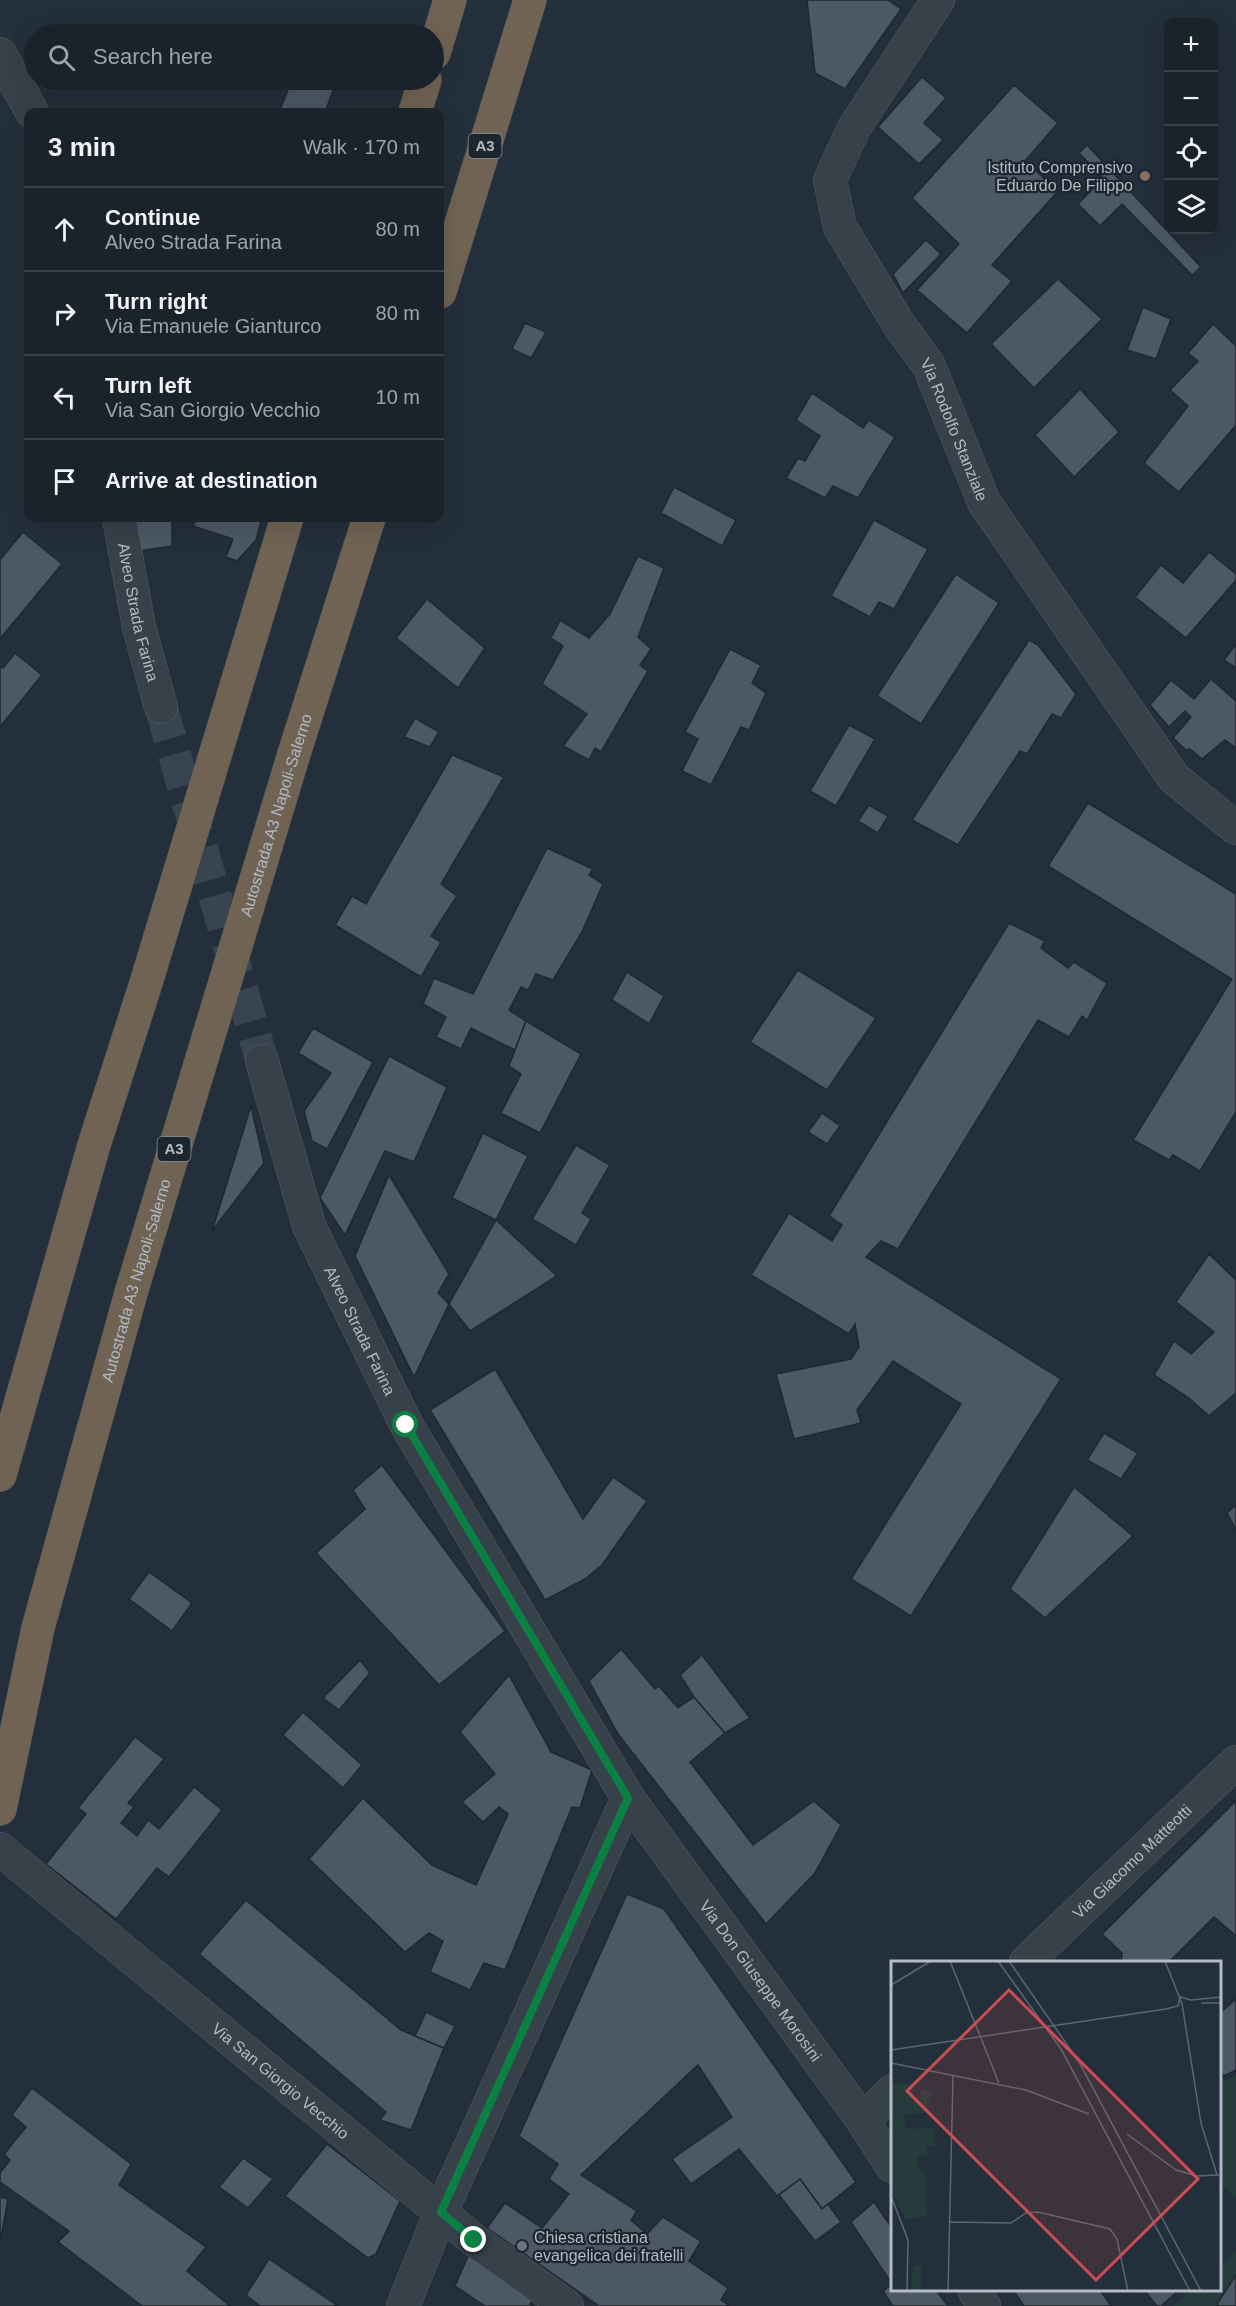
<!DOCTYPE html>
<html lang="en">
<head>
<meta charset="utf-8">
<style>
  :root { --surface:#1a232c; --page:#272f38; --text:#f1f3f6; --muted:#9fa4a9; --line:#384048 }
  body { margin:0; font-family:Helvetica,sans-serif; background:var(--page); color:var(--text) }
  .controls { position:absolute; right:18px; top:18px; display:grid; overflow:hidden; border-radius:12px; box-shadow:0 6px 24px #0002 }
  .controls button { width:54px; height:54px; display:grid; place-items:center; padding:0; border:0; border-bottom:2px solid var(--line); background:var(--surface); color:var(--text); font:30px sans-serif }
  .stop { position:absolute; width:18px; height:18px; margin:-14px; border:4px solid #0b8043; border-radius:50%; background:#fff }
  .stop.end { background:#0b8043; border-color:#fff; box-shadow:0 2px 6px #0008 }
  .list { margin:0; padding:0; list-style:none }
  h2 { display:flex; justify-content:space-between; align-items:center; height:78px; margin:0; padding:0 24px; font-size:26px }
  h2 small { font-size:20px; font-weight:400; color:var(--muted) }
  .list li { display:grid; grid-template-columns:39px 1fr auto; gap:18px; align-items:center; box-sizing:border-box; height:84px; padding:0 24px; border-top:2px solid var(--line) }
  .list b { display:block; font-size:22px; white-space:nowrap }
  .list p { margin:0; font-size:20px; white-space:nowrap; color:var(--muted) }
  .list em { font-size:20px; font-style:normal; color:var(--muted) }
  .icon { flex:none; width:33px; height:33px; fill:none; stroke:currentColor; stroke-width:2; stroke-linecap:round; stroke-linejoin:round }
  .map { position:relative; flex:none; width:1236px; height:2306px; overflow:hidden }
  .search { position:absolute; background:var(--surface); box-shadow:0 6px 24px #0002; left:24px; top:24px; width:420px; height:66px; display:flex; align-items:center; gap:15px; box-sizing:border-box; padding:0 21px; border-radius:33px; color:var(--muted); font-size:22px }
  .panel { position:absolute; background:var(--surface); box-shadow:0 6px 24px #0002; left:24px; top:108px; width:420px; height:414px; border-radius:12px }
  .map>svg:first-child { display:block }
  .green { fill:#263c3c }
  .building { fill:#4c5865; stroke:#1e2831; stroke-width:1.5 }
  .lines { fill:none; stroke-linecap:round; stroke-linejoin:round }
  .minor-tunnel { stroke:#38444f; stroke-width:33; stroke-dasharray:33 16; stroke-linecap:butt }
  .minor-casing { stroke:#555e68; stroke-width:34 }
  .highway-casing { stroke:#424b55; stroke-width:34 }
  .minor { stroke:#37414a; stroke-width:33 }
  .highway { stroke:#706354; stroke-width:33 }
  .route { stroke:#0b8043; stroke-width:8 }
  .education-dot { fill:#8d6e63; stroke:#1c262f; stroke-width:2 }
  .worship-dot { fill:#6b7280; stroke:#1c262f; stroke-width:2 }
  .labels { text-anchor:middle; stroke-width:4.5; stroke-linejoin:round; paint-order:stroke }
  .shield { fill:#1c262f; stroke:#858e99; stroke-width:1.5 }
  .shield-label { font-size:15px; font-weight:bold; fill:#b2bbc6 }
  .poi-label { font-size:16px; fill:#b2bbc6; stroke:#1c262f; text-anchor:end }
  .street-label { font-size:16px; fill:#b2bbc6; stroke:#1c262f }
  .inset-road { fill:none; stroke:#5c6772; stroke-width:1.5 }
  .view { fill:#cd4d50; fill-opacity:0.15; stroke:#cd4d50; stroke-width:3 }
  .inset-edge { fill:none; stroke:#b2bbc6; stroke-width:3 }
</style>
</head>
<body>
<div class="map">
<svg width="1236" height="2306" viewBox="0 0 1236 2306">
  <rect width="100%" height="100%" fill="#232f3a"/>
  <g class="green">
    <polygon points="1236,2076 1236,2198 1220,2184 1220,2082"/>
    <polygon points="1236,2252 1236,2306 1173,2306 1192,2290 1220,2290 1220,2266"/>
  </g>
  <g class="building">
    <polygon points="807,0 888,0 901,9 845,89 815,73"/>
    <polygon points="922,77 946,98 924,123 943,140 919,164 878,127"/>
    <polygon points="292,80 337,80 325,112 279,112"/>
    <polygon points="1014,85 1058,123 1025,161 1058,191 992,265 1012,281 967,333 917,290 959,244 912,198"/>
    <polygon points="1087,145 1201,267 1192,275 1122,204 1100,226 1078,204 1103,178 1079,153"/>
    <polygon points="926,240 941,254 903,293 893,274"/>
    <polygon points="1058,279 1102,319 1034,388 991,344"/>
    <polygon points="1143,307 1171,319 1156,359 1127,350"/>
    <polygon points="525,323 546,332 531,358 512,349"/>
    <polygon points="1213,324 1236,346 1236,425 1179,492 1144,463 1188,406 1170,390 1198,361 1188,353"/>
    <polygon points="1080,389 1119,432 1074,477 1035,435"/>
    <polygon points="812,393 863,428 869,420 895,437 858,498 833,486 825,498 786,478 798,458 805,461 820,436 796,420"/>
    <polygon points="674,487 736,520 722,546 661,513"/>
    <polygon points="133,518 181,518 172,519 172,546 138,551"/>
    <polygon points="197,518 262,518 256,540 237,561 226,557 233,539 193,526"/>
    <polygon points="874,520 928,549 894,609 879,602 870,617 831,596"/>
    <polygon points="23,532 62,564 0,639 0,560"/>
    <polygon points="1209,552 1236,574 1236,580 1186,638 1135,597 1161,565 1183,583"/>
    <polygon points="638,556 664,568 638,637 651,649 640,665 648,671 601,752 595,748 589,760 563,746 587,714 542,684 563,646 551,638 560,620 589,638 610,614"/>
    <polygon points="956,574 999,603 921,724 877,696"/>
    <polygon points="427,599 485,648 458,688 396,638"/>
    <polygon points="1029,640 1038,645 1076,694 1061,718 1052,714 1027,754 1020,751 958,845 912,820"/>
    <polygon points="1236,644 1236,668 1224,660"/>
    <polygon points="730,649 761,665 752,683 766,693 749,730 741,727 711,785 682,771 698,739 685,732"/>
    <polygon points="15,653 42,675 0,727 0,666 3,668"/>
    <polygon points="1211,679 1236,701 1236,748 1225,740 1202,759 1190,749 1186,750 1173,738 1191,717 1185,711 1169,727 1150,705 1171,680 1194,699"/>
    <polygon points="415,718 439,732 430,747 404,737"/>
    <polygon points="849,725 875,739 836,806 810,791"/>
    <polygon points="452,755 504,777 441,884 457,896 431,936 441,942 421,977 335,925 352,896 366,904"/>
    <polygon points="1088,803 1236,894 1236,1112 1200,1171 1173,1155 1169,1160 1133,1140 1232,979 1048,866"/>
    <polygon points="869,805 888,816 878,833 858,821"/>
    <polygon points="547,848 593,869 589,875 603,884 582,932 553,980 536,974 528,990 521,987 509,1010 526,1021 515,1050 471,1028 461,1049 436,1037 446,1017 423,1004 434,978 473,994"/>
    <polygon points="1009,923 1045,941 1041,948 1068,968 1074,962 1107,983 1087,1020 1082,1016 1069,1037 1038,1020 898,1249 881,1241 866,1257 1061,1379 911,1616 851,1579 961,1404 893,1361 857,1410 861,1423 794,1439 776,1374 851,1359 859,1347 855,1324 849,1334 751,1275 789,1213 832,1241 842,1225 829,1216"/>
    <polygon points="798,970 876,1018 827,1090 750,1042"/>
    <polygon points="627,972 664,996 649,1024 612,1000"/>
    <polygon points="526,1021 581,1054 540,1133 501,1113 521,1074 509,1066"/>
    <polygon points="313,1028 373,1062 327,1149 312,1141 304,1111 331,1073 298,1053"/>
    <polygon points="389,1056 447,1087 414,1162 385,1151 345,1235 320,1198"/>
    <polygon points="251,1106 264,1163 212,1231"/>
    <polygon points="822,1113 840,1126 827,1144 808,1132"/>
    <polygon points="483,1133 528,1156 496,1220 452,1198"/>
    <polygon points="576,1145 610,1165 582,1213 591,1219 576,1245 532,1219"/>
    <polygon points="389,1175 449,1274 438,1293 449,1304 414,1377 355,1256"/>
    <polygon points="496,1220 557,1276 470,1331 449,1304"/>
    <polygon points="1209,1254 1236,1280 1236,1393 1209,1416 1189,1398 1154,1375 1174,1341 1191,1354 1214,1332 1176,1302"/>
    <polygon points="495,1369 583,1519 613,1477 647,1501 602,1565 585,1579 545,1600 430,1410"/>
    <polygon points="1104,1433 1138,1453 1121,1479 1087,1460"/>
    <polygon points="382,1465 505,1631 439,1685 316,1553 365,1509 353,1490"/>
    <polygon points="1074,1487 1133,1536 1045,1618 1010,1589"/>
    <polygon points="1236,1505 1236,1530 1227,1513"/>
    <polygon points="149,1572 192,1603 172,1631 129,1599"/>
    <polygon points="621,1649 655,1689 659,1686 678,1708 694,1697 725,1733 690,1762 753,1845 814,1801 841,1825 815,1873 766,1924 618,1734 589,1681"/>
    <polygon points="702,1655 750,1718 725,1733 694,1697 680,1675"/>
    <polygon points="360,1660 370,1673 339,1710 323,1698"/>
    <polygon points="509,1675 551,1752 592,1770 580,1808 572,1807 505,1970 484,1963 470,1990 430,1972 443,1941 429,1933 405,1952 309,1859 363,1798 432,1865 476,1885 508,1814 499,1807 483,1822 462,1802 495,1774 460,1732"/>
    <polygon points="303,1712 362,1765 343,1788 283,1735"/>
    <polygon points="135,1737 164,1759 128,1803 134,1807 121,1823 137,1836 148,1820 159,1829 194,1787 222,1810 169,1877 157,1868 116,1919 46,1864 86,1814 78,1808"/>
    <polygon points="1236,1801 1236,1936 1214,1917 1169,1962 1121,1962 1122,1953 1102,1934"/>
    <polygon points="627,1894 664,1909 856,2182 822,2209 800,2179 777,2196 739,2149 691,2184 672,2159 732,2117 698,2065 581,2175 637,2211 631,2220 647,2234 663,2217 701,2241 689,2261 728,2288 721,2300 730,2306 599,2306 487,2228 505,2203 542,2228 569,2194 549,2179 558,2164 519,2136"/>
    <polygon points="246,1900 401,2030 444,2048 411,2130 380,2120 386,2112 199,1954"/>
    <polygon points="1236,1999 1236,2070 1224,2076 1220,2071 1220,2010 1221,2012"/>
    <polygon points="426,2012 455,2026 444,2048 415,2036"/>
    <polygon points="32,2088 131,2164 119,2185 206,2247 187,2271 230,2306 142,2306 58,2242 69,2231 0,2182 0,2173 10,2160 4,2154 26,2127 12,2115"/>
    <polygon points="327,2144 400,2201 376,2254 368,2258 285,2196"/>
    <polygon points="243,2158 273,2179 248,2208 219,2187"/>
    <polygon points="800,2179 822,2209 828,2204 841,2222 815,2241 779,2195"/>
    <polygon points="0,2197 8,2199 0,2243"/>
    <polygon points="874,2202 892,2228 892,2284 851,2222"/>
    <polygon points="469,2254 535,2298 530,2304 533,2306 485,2306 455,2286"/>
    <polygon points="269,2259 338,2306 260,2306 246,2295"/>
    <polygon points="1236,2275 1236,2306 1219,2306 1217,2304"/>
    <polygon points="892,2284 892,2290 936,2290 948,2306 893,2306 883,2291"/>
    <polygon points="1013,2290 1100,2290 1111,2306 1024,2306"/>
    <polygon points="1144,2290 1179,2290 1161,2306 1157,2306"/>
  </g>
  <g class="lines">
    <polyline class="minor-tunnel" points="161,707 262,1061"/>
    <defs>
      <g id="minor">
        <path id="s1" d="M938,0L854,128L830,180L840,227L898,323L929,366L984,502L1174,778L1236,828"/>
        <polyline points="0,54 32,112"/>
        <path id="s2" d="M119,518L139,627L161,707"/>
        <path id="s3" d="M262,1061L309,1226L406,1424L628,1798L863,2121L892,2166"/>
        <path id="s4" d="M0,1849L474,2240L567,2306"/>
        <path id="s5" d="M1026,1962L1236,1762"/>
        <polyline points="863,2121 892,2091"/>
        <polyline points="974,2290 984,2306"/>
        <polyline points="403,2306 441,2212 628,1798"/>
      </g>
      <g id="highway">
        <polyline points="434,53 450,0"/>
        <polyline points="415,112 425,80"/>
        <polyline points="440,292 530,0"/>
        <polyline points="0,1475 94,1145 146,983 287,518"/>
        <path id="s6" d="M0,1809L38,1628L131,1293L293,757L369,518"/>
      </g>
    </defs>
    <use href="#minor" class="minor-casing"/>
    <use href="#highway" class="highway-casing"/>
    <use href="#minor" class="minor"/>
    <use href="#highway" class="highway"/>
  </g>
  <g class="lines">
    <polyline class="route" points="406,1425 628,1798 441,2212 474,2240"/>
  </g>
  <circle class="education-dot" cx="1145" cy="176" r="6"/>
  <circle class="worship-dot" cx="522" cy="2246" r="6"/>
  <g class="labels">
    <g class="shield">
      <rect x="468.5" y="134" width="33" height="24" rx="4.5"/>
      <rect x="157.5" y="1137" width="33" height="24" rx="4.5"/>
    </g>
    <g class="shield-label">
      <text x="485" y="151">A3</text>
      <text x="174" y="1154">A3</text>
    </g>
    <g class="poi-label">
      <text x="1133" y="173">Istituto Comprensivo<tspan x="1133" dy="18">Eduardo De Filippo</tspan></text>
      <text x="534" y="2243" text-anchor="start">Chiesa cristiana<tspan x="534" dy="18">evangelica dei fratelli</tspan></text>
    </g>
    <g class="street-label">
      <text dy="6" stroke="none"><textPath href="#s1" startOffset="492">Via Rodolfo Stanziale</textPath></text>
      <text dy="6" stroke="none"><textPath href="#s2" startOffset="96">Alveo Strada Farina</textPath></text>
      <text dy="6" stroke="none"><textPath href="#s6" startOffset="1032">Autostrada A3 Napoli-Salerno</textPath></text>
      <text dy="6" stroke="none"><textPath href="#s6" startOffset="546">Autostrada A3 Napoli-Salerno</textPath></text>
      <text dy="6" stroke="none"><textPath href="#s3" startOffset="288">Alveo Strada Farina</textPath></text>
      <text dy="6" stroke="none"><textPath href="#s5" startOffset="146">Via Giacomo Matteotti</textPath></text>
      <text dy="6" stroke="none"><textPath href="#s3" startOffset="1053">Via Don Giuseppe Morosini</textPath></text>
      <text dy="6" stroke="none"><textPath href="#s4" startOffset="364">Via San Giorgio Vecchio</textPath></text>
    </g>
  </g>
  <g transform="translate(891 1961)">
    <rect width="330" height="330" fill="#232f3a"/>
    <path d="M0,121L22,124L21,139H29L30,128L42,131L34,152L13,154L16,168L43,167L44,185L36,186V194L27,195L26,207L35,212L36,255L14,258L0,229ZM22,305H30L31,330H20Z" fill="#263c3c"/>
    <path class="inset-road" d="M59,0L108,122M107,0L170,88L299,330M118,0L188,101L310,330M274,0L291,43L310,162L326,214M0,24L40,0M289,36L300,39L330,36M310,42H330M0,89L275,48L287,45L289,36M0,102L135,129L198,153M236,173L285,209L306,215L328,214M0,235L17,279L16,330M59,261L120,262L135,252L147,251L219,268L226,278L237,330M57,330L62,115"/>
    <path class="view" d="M118,29L307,218L205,319L16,130Z"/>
    <rect width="330" height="330" class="inset-edge"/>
  </g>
</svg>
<div class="controls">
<button>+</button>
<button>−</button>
<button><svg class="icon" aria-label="locate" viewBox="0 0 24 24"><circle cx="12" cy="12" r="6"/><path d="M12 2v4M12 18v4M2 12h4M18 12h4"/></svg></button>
<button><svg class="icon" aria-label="layers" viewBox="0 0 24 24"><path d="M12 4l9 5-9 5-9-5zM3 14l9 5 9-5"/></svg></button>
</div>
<div class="stop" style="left:406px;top:1425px"></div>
<div class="stop end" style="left:474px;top:2240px"></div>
<div class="search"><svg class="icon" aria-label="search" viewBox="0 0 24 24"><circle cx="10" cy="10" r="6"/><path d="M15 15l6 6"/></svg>Search here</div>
<section class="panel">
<h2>3 min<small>Walk · 170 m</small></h2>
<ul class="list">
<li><svg class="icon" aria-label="ahead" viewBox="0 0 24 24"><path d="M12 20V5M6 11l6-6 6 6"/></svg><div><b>Continue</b><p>Alveo Strada Farina</p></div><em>80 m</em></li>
<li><svg class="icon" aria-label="right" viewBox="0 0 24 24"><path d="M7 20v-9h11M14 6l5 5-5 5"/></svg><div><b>Turn right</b><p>Via Emanuele Gianturco</p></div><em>80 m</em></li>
<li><svg class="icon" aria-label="left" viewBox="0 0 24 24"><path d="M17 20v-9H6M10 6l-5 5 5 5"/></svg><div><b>Turn left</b><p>Via San Giorgio Vecchio</p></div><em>10 m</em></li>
<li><svg class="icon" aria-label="arrive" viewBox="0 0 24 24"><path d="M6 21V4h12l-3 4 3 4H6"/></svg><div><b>Arrive at destination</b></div></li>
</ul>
</section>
</div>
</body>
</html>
